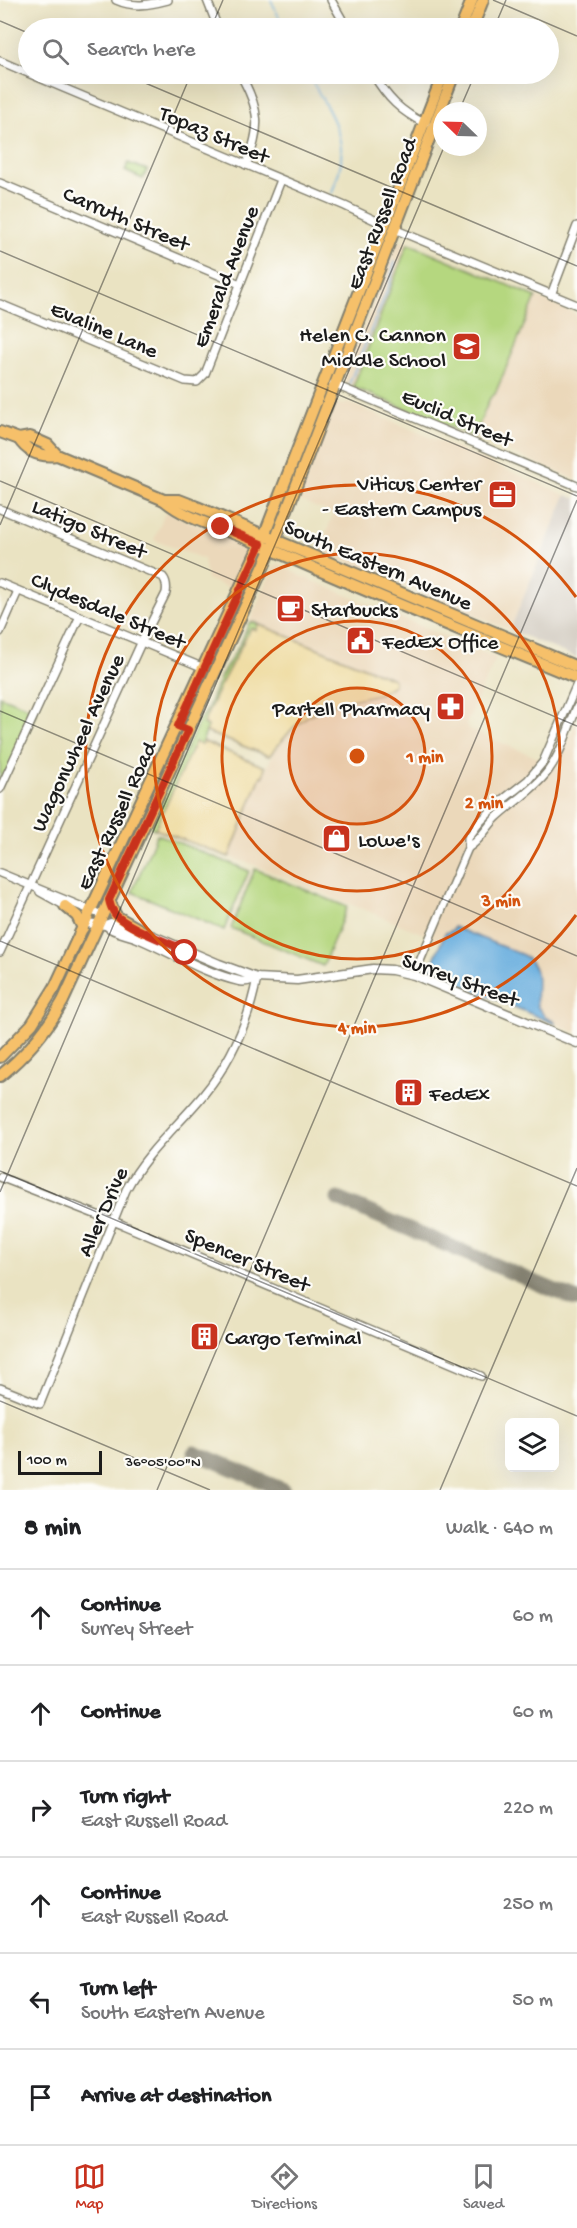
<!DOCTYPE html>
<html lang="en">
<head>
<meta charset="utf-8">
<style>
  :root { --surface:#fff; --page:#f6f6f6; --text:#202124; --muted:#757577; --line:#e0e0e0; --accent:#c8321e }
  body { margin:0; font-family:"Gochi Hand",sans-serif; background:var(--page); color:var(--text) }
  .controls { position:absolute; right:18px; bottom:18px; display:grid; overflow:hidden; border-radius:9px; box-shadow:0 6px 24px #0002 }
  .controls button { width:54px; height:54px; display:grid; place-items:center; padding:0; border:0; border-bottom:2px solid var(--line); background:var(--surface); color:var(--text); font:30px sans-serif }
  .compass { position:absolute; left:433px; top:102px; width:54px; height:54px; border-radius:50%; background:var(--surface); box-shadow:0 6px 24px #0002; rotate:293deg }
  .scale { position:absolute; left:18px; bottom:15px; width:84px; box-sizing:border-box; padding-left:6px; border:3px solid #1c1c1c; border-top:0; font-size:16px; line-height:21px; white-space:nowrap; color:#1c1c1c; -webkit-text-stroke:4px #fdfcf7; paint-order:stroke }
  .stop { position:absolute; width:18px; height:18px; margin:-14px; border:4px solid #c8321e; border-radius:50%; background:#fff }
  .stop.end { background:#c8321e; border-color:#fff; box-shadow:0 2px 6px #0008 }
  .list { margin:0; padding:0; list-style:none }
  h2 { display:flex; justify-content:space-between; align-items:center; height:78px; margin:0; padding:0 24px; font-size:26px }
  h2 small { font-size:20px; font-weight:400; color:var(--muted) }
  .list li { display:grid; grid-template-columns:39px 1fr auto; gap:18px; align-items:center; box-sizing:border-box; height:96px; padding:0 24px; border-top:2px solid var(--line) }
  .list b { display:block; font-size:22px; white-space:nowrap }
  .list p { margin:0; font-size:20px; white-space:nowrap; color:var(--muted) }
  .list em { font-size:20px; font-style:normal; color:var(--muted) }
  .icon { flex:none; width:33px; height:33px; fill:none; stroke:currentColor; stroke-width:2; stroke-linecap:round; stroke-linejoin:round }
  .map { position:relative; flex:none; width:577px; height:1490px; overflow:hidden }
  .search { position:absolute; background:var(--surface); box-shadow:0 6px 24px #0002; left:18px; right:18px; top:18px; height:66px; display:flex; align-items:center; gap:15px; box-sizing:border-box; padding:0 21px; border-radius:33px; color:var(--muted); font-size:22px }
  .sheet { height:654px; background:var(--surface) }
  nav { display:flex; justify-content:space-around; align-items:center; box-sizing:border-box; height:84px; border-top:2px solid var(--line); background:var(--surface); font-size:16px; color:var(--muted) }
  nav a { display:grid; justify-items:center; gap:3px }
  nav .on { color:var(--accent) }
  .map>svg:first-child { display:block }
  .built { fill:#ebd8ba }
  .industrial { fill:#cbc3b8 }
  .green { fill:#b5d77f; stroke:#687a4e; stroke-width:1.5 }
  .sand { fill:#eeda9e; stroke:#857b5d; stroke-width:1.5 }
  .water { fill:#68adde; stroke:#42647d; stroke-width:1.5 }
  .lines { fill:none; stroke-linecap:round; stroke-linejoin:round }
  .stream { stroke:#68adde; stroke-width:1.5 }
  .taxiway { stroke:#83806f; stroke-width:15 }
  .minor-casing { stroke:#83806f; stroke-width:10 }
  .tertiary-casing { stroke:#83806f; stroke-width:11 }
  .primary-casing { stroke:#83806f; stroke-width:14 }
  .minor { stroke:#fff; stroke-width:7 }
  .tertiary { stroke:#fff; stroke-width:8 }
  .primary { stroke:#f6c06b; stroke-width:10 }
  .route { stroke:#c8321e; stroke-width:8 }
  .ticks { fill:none; stroke:#1c1c1c; stroke-width:1.5; stroke-opacity:0.45 }
  .ring { fill:none; stroke:#d4530e; stroke-width:3 }
  .labels { text-anchor:middle; stroke-width:4.5; stroke-linejoin:round; paint-order:stroke }
  .street-label { font-size:22px; fill:#1c1c1c; stroke:#fdfcf7 }
  .poi-label { font-size:22px; fill:#1c1c1c; stroke:#fdfcf7; text-anchor:start }
  .ticks-label { font-size:15px; text-anchor:middle; fill:#1c1c1c; stroke:#fdfcf7; stroke-width:4.5; stroke-linejoin:round; paint-order:stroke }
  .centre { fill:#d4530e; stroke:#fdfcf7; stroke-width:3 }
  .ring-label { font-size:18px; text-anchor:middle; font-weight:bold; fill:#d4530e; stroke:#fdfcf7; stroke-width:4.5; stroke-linejoin:round; paint-order:stroke }
</style>
</head>
<body>
<div class="map">
<svg width="577" height="1490" viewBox="0 0 577 1490">
  <rect width="100%" height="100%" fill="#fdfcf7"/>
  <filter id="ink" filterUnits="userSpaceOnUse"><feTurbulence type="fractalNoise" baseFrequency=".0167" numOctaves="2"/><feDisplacementMap in="SourceGraphic" scale="12" xChannelSelector="R" yChannelSelector="G"/><feConvolveMatrix kernelMatrix="1 2 1 2 8 2 1 2 1" color-interpolation-filters="sRGB"/></filter>
  <filter id="wash" filterUnits="userSpaceOnUse"><feTurbulence type="fractalNoise" baseFrequency=".008" numOctaves="4" result="noise"/><feDisplacementMap in="SourceGraphic" scale="24" xChannelSelector="R" yChannelSelector="G"/><feGaussianBlur stdDeviation="1.35" result="paint"/><feColorMatrix in="noise" values="0 0 0 0 0 0 0 0 0 0 0 0 0 0 0 0 0 1.4 0 .05"/><feComposite in="paint" operator="in"/></filter>
  <g filter="url(#wash)">
    <rect width="100%" height="100%" fill="#eae3c2"/>
    <g class="built">
      <polygon points="403,241 577,314 577,480 347,384 344,378 395,246 398,242"/>
      <polygon points="335,402 344,406 346,402 566,495 510,630 320,551 333,514 298,500"/>
      <polygon points="166,511 249,547 231,589 207,579 204,559 154,540"/>
      <polygon points="279,564 299,575 496,658 466,724 469,729 557,766 577,720 577,1033 433,973 431,967 441,941 252,864 229,857 261,776 263,776 273,754 292,729 309,715 329,705 349,700 365,698 391,678 271,629 249,623 273,568"/>
    </g>
    <polygon class="industrial" points="566,495 577,499 577,658 510,630"/>
    <g class="green">
      <polygon points="128,163 147,170 143,179 125,171"/>
      <polygon points="408,243 536,297 495,394 490,398 474,437 353,387"/>
      <polygon points="253,622 258,624 256,630 251,628 220,686 203,724 208,726 201,745 195,743 155,829 150,827 200,719 206,712 221,676 241,642 249,623"/>
      <polygon points="0,696 37,711 0,789"/>
      <polygon points="157,834 249,871 224,930 132,892"/>
      <polygon points="255,869 347,907 323,966 231,928"/>
    </g>
    <g class="sand">
      <polygon points="258,624 391,678 394,680 394,685 379,694 329,705 309,715 292,729 269,756 206,732 208,726 203,724 220,686 251,628 256,630"/>
      <polygon points="202,741 265,767 263,777 261,776 229,857 155,829 195,742 201,745"/>
    </g>
    <path class="water" d="M454,927L523,955C544,968 534,986 537,1006L545,1017L555,1022V1024L433,973L431,967L445,933L453,930Z"/>
    <g class="lines">
      <g class="stream">
        <polyline points="271,0 284,28"/>
        <path d="M308,74C322,100 345,130 341,161C340,172 335,183 332,193"/>
        <polyline points="349,384 389,286 395,262"/>
      </g>
      <g class="taxiway">
        <polyline points="338,1199 577,1300"/>
        <polyline points="194,1452 283,1490"/>
      </g>
    </g>
  </g>
  <g filter="url(#ink)">
    <g class="lines">
      <defs>
        <g id="minor">
          <path d="M116,0C134,8 149,5 168,0"/>
          <polyline points="207,0 218,28"/>
          <polyline points="331,0 347,28"/>
          <polyline points="0,61 28,73"/>
          <polyline points="30,74 345,206 385,225"/>
          <path d="M240,74C260,109 262,128 246,165"/>
          <path d="M373,74C387,98 401,112 426,124"/>
          <polyline points="0,183 240,284"/>
          <polyline points="394,229 577,305"/>
          <polyline points="551,295 577,226"/>
          <polyline points="0,304 185,381 197,382 205,374 281,180"/>
          <polyline points="333,384 577,486"/>
          <path d="M0,509L163,577C167,582 167,587 166,593L142,641L0,952"/>
          <polyline points="0,583 204,668"/>
          <polyline points="0,632 18,591"/>
          <polyline points="0,789 80,616"/>
          <path d="M468,848C480,841 486,828 496,818C513,802 534,790 548,771C562,752 568,728 577,707"/>
          <polyline points="0,873 102,915"/>
          <polyline points="40,892 67,907"/>
          <polyline points="414,975 468,848 468,838 480,822 500,802 528,780 543,762 577,684"/>
          <polyline points="0,1177 123,1225 481,1376"/>
          <path d="M0,1388L40,1404L126,1190C146,1152 178,1126 204,1094C231,1061 249,1020 257,978"/>
        </g>
        <g id="tertiary">
          <polyline points="85,923 106,925 111,923 144,932 219,964 257,978 297,980 373,969 392,970 414,975 577,1043"/>
          <path d="M106,925C114,933 130,934 140,939C173,953 204,973 239,981C246,983 251,980 257,978"/>
        </g>
        <g id="primary">
          <polyline points="461,28 472,0"/>
          <polyline points="472,28 483,0"/>
          <polyline points="0,432 19,439 30,437 48,445 57,455"/>
          <path d="M19,439C28,453 41,457 57,455L164,500H179L197,507L577,667"/>
          <path d="M164,500C187,520 226,529 255,542C361,590 469,633 577,678"/>
          <polyline points="109,900 116,916 144,932"/>
          <polyline points="65,906 77,916 83,928"/>
          <polyline points="0,1057 32,1024 55,987 264,536 443,74"/>
          <path d="M0,1076C26,1055 47,1030 63,1001L252,592L275,541L454,74"/>
        </g>
      </defs>
      <use href="#minor" class="minor-casing"/>
      <use href="#tertiary" class="tertiary-casing"/>
      <use href="#primary" class="primary-casing"/>
      <use href="#minor" class="minor"/>
      <use href="#tertiary" class="tertiary"/>
      <use href="#primary" class="primary"/>
    </g>
  </g>
  <g class="lines" filter="url(#ink)">
    <path class="route" d="M185,953L188,951C171,944 125,927 115,914C112,910 110,905 109,900L188,730L178,726L261,544L221,527"/>
  </g>
  <path class="ticks" d="M493,0L577,36M0,21L28,33M211,28L223,0M494,28L506,0M124,74L577,266M459,111L475,74M0,251L577,496M0,481L577,726M0,525L191,74M0,711L577,956M0,941L577,1186M0,1171L577,1416M0,1192L444,147M0,1401L210,1490M157,1490L577,500M440,1490L577,1168"/>
  <circle cx="357" cy="756" r="68" fill="#d4530e" fill-opacity=".12"/>
  <g class="ring">
    <circle cx="357" cy="756" r="68"/>
    <circle cx="357" cy="756" r="135"/>
    <circle cx="357" cy="756" r="203"/>
    <path d="M576 915A271 271 0 1 1 576 597"/>
  </g>
  <defs>
    <symbol id="school-square" viewBox="-11 -11 22 22"><rect x="-9" y="-9" width="18" height="18" rx="4" fill="#c8321e" stroke="#fdfcf7"/><path d="M0-5L7-2L0 1L-7-2ZM-4 1L0 2.5L4 1V4Q0 6-4 4Z" fill="#fff"/></symbol>
    <symbol id="office-square" viewBox="-11 -11 22 22"><rect x="-9" y="-9" width="18" height="18" rx="4" fill="#c8321e" stroke="#fdfcf7"/><path d="M-6-3h4V-5.5h4V-3h4V5H-6ZM-1-4.5V-3h2v-1.5ZM-6 0V1H6V0Z" fill="#fff"/></symbol>
    <symbol id="cafe-square" viewBox="-11 -11 22 22"><rect x="-9" y="-9" width="18" height="18" rx="4" fill="#c8321e" stroke="#fdfcf7"/><path d="M-5.5-4.5H6V0H3Q3 3.5 0 3.5H-2.5Q-5.5 3.5-5.5 0ZM3-3.2v2h1.7v-2ZM-6 4.5H4V6H-6Z" fill="#fff"/></symbol>
    <symbol id="civic-square" viewBox="-11 -11 22 22"><rect x="-9" y="-9" width="18" height="18" rx="4" fill="#c8321e" stroke="#fdfcf7"/><path d="M-.6-6.5H3V-4.5H.6V-3L4-1V1h2V6H-6V1h2V-1L-.6-3ZM-1.2 2.5V6h2.4V2.5Z" fill="#fff"/></symbol>
    <symbol id="pharmacy-square" viewBox="-11 -11 22 22"><rect x="-9" y="-9" width="18" height="18" rx="4" fill="#c8321e" stroke="#fdfcf7"/><path d="M-2-6h4v4h4v4h-4v4h-4v-4h-4v-4h4Z" fill="#fff"/></symbol>
    <symbol id="shop-square" viewBox="-11 -11 22 22"><rect x="-9" y="-9" width="18" height="18" rx="4" fill="#c8321e" stroke="#fdfcf7"/><path d="M-5-2.5h2.3a2.7 3.5 0 0 1 5.4 0H5L5.5 6h-11ZM-1.5-2.5h3a1.5 2.3 0 0 0-3 0Z" fill="#fff"/></symbol>
    <symbol id="building-square" viewBox="-11 -11 22 22"><rect x="-9" y="-9" width="18" height="18" rx="4" fill="#c8321e" stroke="#fdfcf7"/><path d="M-4-6H4V6H1V3H-1V6H-4ZM-2.5-4.3h1.7v1.8h-1.7ZM.8-4.3h1.7v1.8H.8ZM-2.5-1h1.7V.8h-1.7ZM.8-1h1.7V.8H.8Z" fill="#fff"/></symbol>
  </defs>
  <g fill-rule="evenodd">
    <use href="#school-square" x="450" y="330" width="33" height="33"/>
    <use href="#office-square" x="486" y="478" width="33" height="33"/>
    <use href="#cafe-square" x="274" y="592" width="33" height="33"/>
    <use href="#civic-square" x="344" y="624" width="33" height="33"/>
    <use href="#pharmacy-square" x="434" y="690" width="33" height="33"/>
    <use href="#shop-square" x="320" y="822" width="33" height="33"/>
    <use href="#building-square" x="392" y="1076" width="33" height="33"/>
    <use href="#building-square" x="188" y="1320" width="33" height="33"/>
  </g>
  <g class="labels">
    <g class="street-label">
      <text transform="translate(215 133) rotate(23)" y="8">Topaz Street</text>
      <text transform="translate(380 213) rotate(-69)" y="8">East Russell Road</text>
      <text transform="translate(127 217) rotate(23)" y="8">Carruth Street</text>
      <text transform="translate(224 276) rotate(-69)" y="8">Emerald Avenue</text>
      <text transform="translate(105 328) rotate(23)" y="8">Evaline Lane</text>
      <text transform="translate(458 416) rotate(23)" y="8">Euclid Street</text>
      <text transform="translate(90 527) rotate(23)" y="8">Latigo Street</text>
      <text transform="translate(379 563) rotate(23)" y="8">South Eastern Avenue</text>
      <text transform="translate(109 609) rotate(23)" y="8">Clydesdale Street</text>
      <text transform="translate(76 742) rotate(-65)" y="8">Wagonwheel Avenue</text>
      <text transform="translate(115 815) rotate(-65)" y="8">East Russell Road</text>
      <text transform="translate(461 978) rotate(20)" y="8">Surrey Street</text>
      <text transform="translate(101 1211) rotate(-66)" y="8">Aller Drive</text>
      <text transform="translate(248 1258) rotate(23)" y="8">Spencer Street</text>
    </g>
    <g class="poi-label">
      <text x="446" y="341" text-anchor="end">Helen C. Cannon<tspan x="446" dy="25">Middle School</tspan></text>
      <text x="481" y="490" text-anchor="end">Viticus Center<tspan x="481" dy="25">- Eastern Campus</tspan></text>
      <text x="311" y="616">Starbucks</text>
      <text x="382" y="648">FedEx Office</text>
      <text x="430" y="715" text-anchor="end">Partell Pharmacy</text>
      <text x="358" y="846">Lowe's</text>
      <text x="429" y="1100">FedEx</text>
      <text x="225" y="1344">Cargo Terminal</text>
    </g>
  </g>
  <g class="ticks-label">
    <text x="163" y="1466">36°05'00"N</text>
  </g>
  <circle cx="357" cy="756" r="9" class="centre"/>
  <g class="ring-label">
    <text x="425" y="762">1 min</text>
    <text x="484" y="808">2 min</text>
    <text x="501" y="906">3 min</text>
    <text x="357" y="1033">4 min</text>
  </g>
</svg>
<div class="controls">
<button><svg class="icon" aria-label="layers" viewBox="0 0 24 24"><path d="M12 4l9 5-9 5-9-5zM3 14l9 5 9-5"/></svg></button>
</div>
<svg class="compass" viewBox="-18 -18 36 36"><path d="M0-13l5 13h-10z" fill="#e53935"/><path d="M0 13l5-13h-10z" fill="#757577"/></svg>
<div class="scale">100 m</div>
<div class="stop" style="left:185px;top:953px"></div>
<div class="stop end" style="left:221px;top:527px"></div>
<div class="search"><svg class="icon" aria-label="search" viewBox="0 0 24 24"><circle cx="10" cy="10" r="6"/><path d="M15 15l6 6"/></svg>Search here</div>
</div>
<section class="sheet">
<h2>8 min<small>Walk · 640 m</small></h2>
<ul class="list">
<li><svg class="icon" aria-label="ahead" viewBox="0 0 24 24"><path d="M12 20V5M6 11l6-6 6 6"/></svg><div><b>Continue</b><p>Surrey Street</p></div><em>60 m</em></li>
<li><svg class="icon" aria-label="ahead" viewBox="0 0 24 24"><path d="M12 20V5M6 11l6-6 6 6"/></svg><div><b>Continue</b></div><em>60 m</em></li>
<li><svg class="icon" aria-label="right" viewBox="0 0 24 24"><path d="M7 20v-9h11M14 6l5 5-5 5"/></svg><div><b>Turn right</b><p>East Russell Road</p></div><em>220 m</em></li>
<li><svg class="icon" aria-label="ahead" viewBox="0 0 24 24"><path d="M12 20V5M6 11l6-6 6 6"/></svg><div><b>Continue</b><p>East Russell Road</p></div><em>250 m</em></li>
<li><svg class="icon" aria-label="left" viewBox="0 0 24 24"><path d="M17 20v-9H6M10 6l-5 5 5 5"/></svg><div><b>Turn left</b><p>South Eastern Avenue</p></div><em>50 m</em></li>
<li><svg class="icon" aria-label="arrive" viewBox="0 0 24 24"><path d="M6 21V4h12l-3 4 3 4H6"/></svg><div><b>Arrive at destination</b></div></li>
</ul>
</section>
<nav>
<a class="on"><svg class="icon" aria-label="map" viewBox="0 0 24 24"><path d="M3 6l6-2 6 2 6-2v14l-6 2-6-2-6 2zM9 4v14M15 6v14"/></svg>Map</a>
<a><svg class="icon" aria-label="directions" viewBox="0 0 24 24"><path d="M12 3l9 9-9 9-9-9zM9 14v-3h6M13 9l2 2-2 2"/></svg>Directions</a>
<a><svg class="icon" aria-label="saved" viewBox="0 0 24 24"><path d="M7 4h10v16l-5-4-5 4z"/></svg>Saved</a>
</nav>
</body>
</html>
